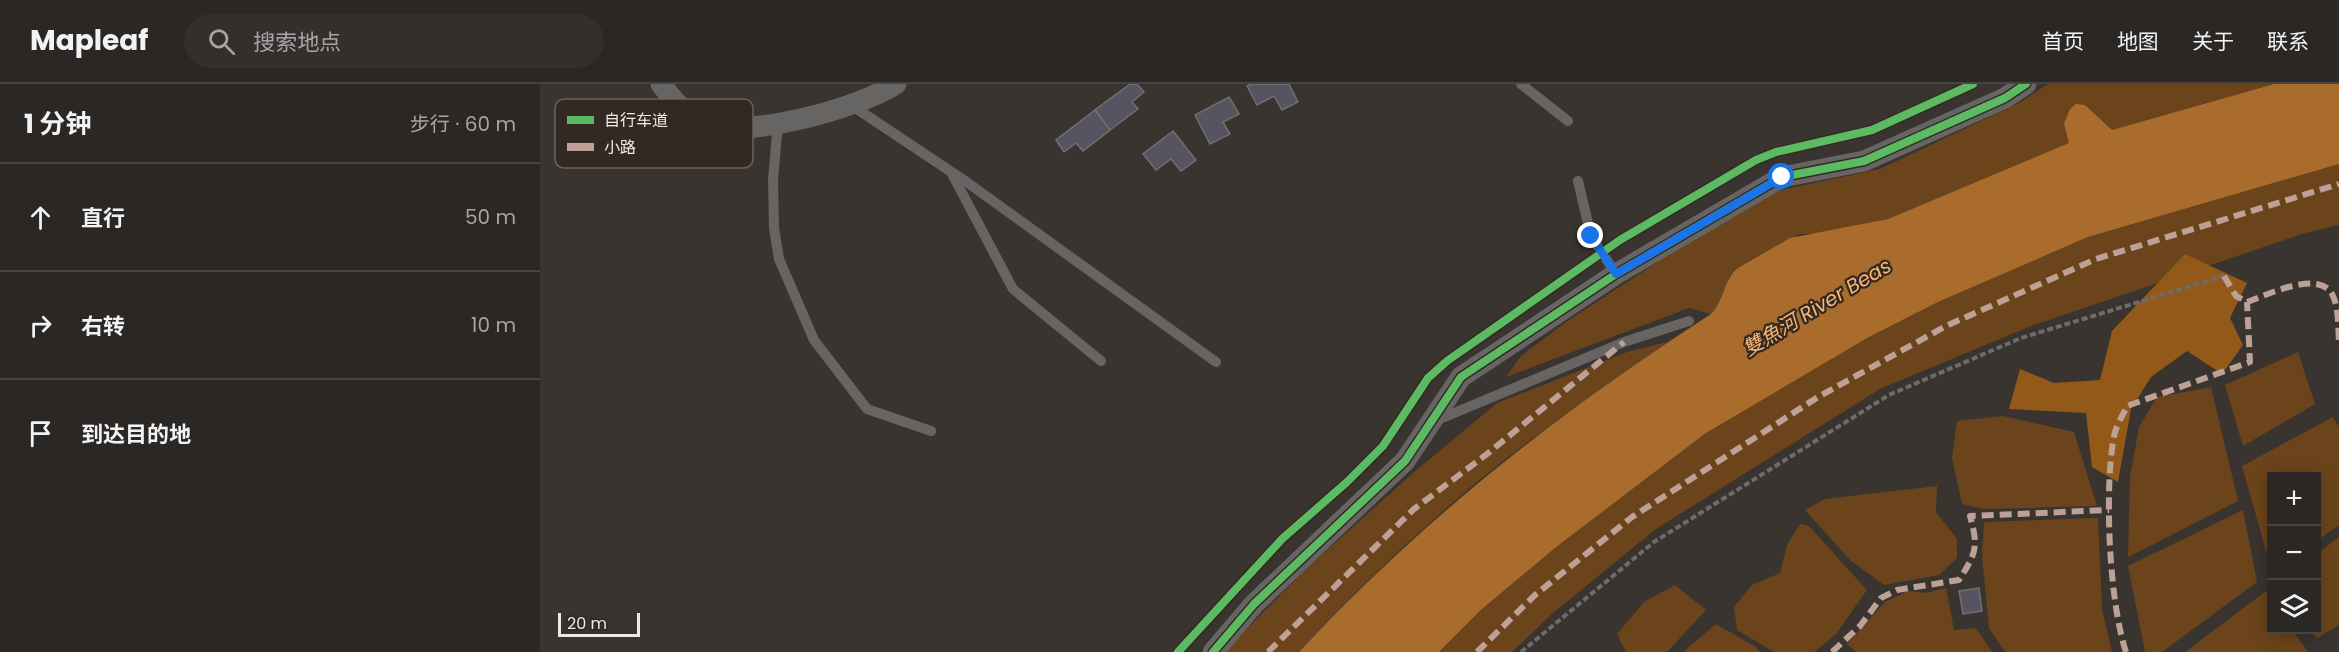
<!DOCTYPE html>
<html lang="zh">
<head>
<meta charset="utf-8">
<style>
  :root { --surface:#2b2724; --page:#332f2c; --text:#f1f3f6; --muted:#a6a5a6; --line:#474441 }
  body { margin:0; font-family:Poppins,"Noto Sans SC",sans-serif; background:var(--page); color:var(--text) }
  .controls { position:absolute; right:18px; bottom:18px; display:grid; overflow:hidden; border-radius:0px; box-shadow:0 3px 15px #0003 }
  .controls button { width:54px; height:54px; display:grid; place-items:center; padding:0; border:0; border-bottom:2px solid var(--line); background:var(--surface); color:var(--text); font:30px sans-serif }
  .scale { position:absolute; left:18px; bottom:15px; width:82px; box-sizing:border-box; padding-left:6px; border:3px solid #eee9e4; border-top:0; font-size:16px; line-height:21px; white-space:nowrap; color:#eee9e4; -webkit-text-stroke:4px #322a22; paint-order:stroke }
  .stop { position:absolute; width:18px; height:18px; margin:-14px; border:4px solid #1a73e8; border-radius:50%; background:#fff }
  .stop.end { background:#1a73e8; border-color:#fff; box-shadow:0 2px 6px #0008 }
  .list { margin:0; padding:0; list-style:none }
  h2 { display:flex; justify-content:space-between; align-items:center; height:78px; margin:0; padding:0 24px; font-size:26px }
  h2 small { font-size:20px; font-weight:400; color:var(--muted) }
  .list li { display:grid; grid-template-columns:39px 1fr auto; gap:18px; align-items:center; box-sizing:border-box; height:108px; padding:0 24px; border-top:2px solid var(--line) }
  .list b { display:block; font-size:22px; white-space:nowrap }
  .list em { font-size:20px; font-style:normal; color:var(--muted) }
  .icon { flex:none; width:33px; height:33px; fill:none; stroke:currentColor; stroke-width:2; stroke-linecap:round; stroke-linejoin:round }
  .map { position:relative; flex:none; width:1799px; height:568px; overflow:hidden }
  header { display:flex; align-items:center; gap:36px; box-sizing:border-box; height:84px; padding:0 30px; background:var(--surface); border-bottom:2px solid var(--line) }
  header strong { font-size:28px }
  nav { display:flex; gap:33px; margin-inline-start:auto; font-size:21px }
  .search { width:420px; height:54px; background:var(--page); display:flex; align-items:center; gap:15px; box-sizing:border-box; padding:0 21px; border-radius:33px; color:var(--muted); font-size:22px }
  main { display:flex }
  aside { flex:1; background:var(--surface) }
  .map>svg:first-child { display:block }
  .green { fill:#6b441b }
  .forest { fill:#935918 }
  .water { fill:#aa6c2d }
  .building { fill:#555460; stroke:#716f6f; stroke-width:1.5 }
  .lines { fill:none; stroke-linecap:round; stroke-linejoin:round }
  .path { stroke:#6e6c6a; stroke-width:4; stroke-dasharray:6 3; stroke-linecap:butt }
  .lane { stroke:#676564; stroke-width:10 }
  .street { stroke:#676564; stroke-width:21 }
  .quiet { stroke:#bda197; stroke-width:6; stroke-dasharray:12 6; stroke-linecap:butt }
  .cycleway-casing { stroke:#322a22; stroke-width:11 }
  .cycleway { stroke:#5cba63; stroke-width:8 }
  .route { stroke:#1a73e8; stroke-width:8 }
  .labels { text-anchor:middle; stroke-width:4.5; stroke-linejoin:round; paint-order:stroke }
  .water-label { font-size:20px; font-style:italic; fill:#feb573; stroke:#322a22 }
  .key { fill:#322a22; stroke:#6a635c; stroke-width:1.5 }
  .key-label { font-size:16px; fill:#eee9e4 }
</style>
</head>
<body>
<header>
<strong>Mapleaf</strong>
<div class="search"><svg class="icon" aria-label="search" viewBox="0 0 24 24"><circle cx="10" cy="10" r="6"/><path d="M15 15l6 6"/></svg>搜索地点</div>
<nav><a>首页</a><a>地图</a><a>关于</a><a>联系</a></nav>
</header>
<main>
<aside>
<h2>1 分钟<small>步行 · 60 m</small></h2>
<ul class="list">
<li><svg class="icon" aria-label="ahead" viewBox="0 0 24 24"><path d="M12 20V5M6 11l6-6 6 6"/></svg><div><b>直行</b></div><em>50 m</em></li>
<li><svg class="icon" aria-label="right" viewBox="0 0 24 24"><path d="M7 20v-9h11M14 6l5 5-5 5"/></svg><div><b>右转</b></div><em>10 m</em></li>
<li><svg class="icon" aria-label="arrive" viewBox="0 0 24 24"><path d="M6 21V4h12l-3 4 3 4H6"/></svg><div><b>到达目的地</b></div></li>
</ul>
</aside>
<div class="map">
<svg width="1799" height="568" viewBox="0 0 1799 568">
  <rect width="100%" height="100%" fill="#393430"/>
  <g class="green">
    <polygon points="1508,0 1734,0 1572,46 1524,40 1530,59 1348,135 1277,150 1260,150 1189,194 1180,220 1171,230 1149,224 966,293 981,272 1026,238 1124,174 1237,107 1340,85 1479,19"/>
    <polygon points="1799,80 1799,141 1762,150 1491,242 1340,305 1116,445 1013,529 972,568 899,568 942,525 1015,464 1169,347 1329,253 1398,218 1548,153"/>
    <path d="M1127,258C1053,311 977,362 909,422C856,468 806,517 759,568H684L765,486L873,389L957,319L1087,268Z"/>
    <polygon points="1758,268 1775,320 1703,362 1685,301"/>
    <polygon points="1671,303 1698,417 1588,473 1590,393 1599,343 1617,313"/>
    <polygon points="1463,332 1534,348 1557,422 1443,425 1422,420 1412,374 1417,337"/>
    <polygon points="1793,333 1799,343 1799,441 1777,457 1776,392 1732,392 1731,484 1702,382"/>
    <polygon points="1397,402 1396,428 1417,455 1417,474 1399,491 1344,501 1310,476 1265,426 1285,415"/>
    <polygon points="1703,426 1717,498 1622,568 1605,568 1588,482"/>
    <polygon points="1558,434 1562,525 1572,568 1465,568 1449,544 1442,472 1444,438"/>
    <polygon points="1260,440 1269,442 1327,506 1296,550 1274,568 1234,568 1197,546 1194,523 1212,501 1240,489 1247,461"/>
    <polygon points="1799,453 1799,541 1777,554 1771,546 1776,546 1777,470"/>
    <polygon points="1135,501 1166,526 1127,568 1086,568 1077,550 1104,518"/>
    <polygon points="1406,504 1414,546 1436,544 1452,568 1316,568 1307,560 1345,518 1368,507 1386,509"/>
    <polygon points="1726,507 1731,515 1732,546 1752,546 1768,568 1645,568"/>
    <polygon points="1176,540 1216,563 1220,568 1143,568"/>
  </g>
  <polygon class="forest" points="1645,170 1707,199 1690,234 1703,261 1682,290 1647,267 1611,293 1591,325 1578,398 1552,383 1546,329 1469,325 1480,285 1514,299 1560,296 1572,247"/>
  <path class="water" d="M1734,0H1799V80L1548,153L1398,218L1329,253L1166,349L1015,464L942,525L899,568H759C884,434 1018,329 1171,230C1185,216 1183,196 1198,184L1250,154L1348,135L1529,59L1524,40L1530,25L1536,20L1545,21L1572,46Z"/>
  <g class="building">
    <polygon points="590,0 597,0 604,8 592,18 598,25 570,46 555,26"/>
    <polygon points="712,0 749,0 758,18 742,26 734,12 717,21 707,2"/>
    <polygon points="689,13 699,30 683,38 690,50 670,60 655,31"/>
    <polygon points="555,26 570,46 543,67 536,59 524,68 516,56"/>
    <polygon points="633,47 656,76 641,87 631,75 616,86 603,70"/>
    <polygon points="1439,504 1442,527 1423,530 1419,507"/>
  </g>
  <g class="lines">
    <polyline class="path" points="981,568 1114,458 1349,311 1481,254 1684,192"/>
    <g class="lane">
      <polyline points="981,0 1028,37"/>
      <polyline points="311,21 428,99 676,278"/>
      <polyline points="238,39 233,96 234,144 239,175 274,256 327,325 391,347"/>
      <polyline points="412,90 473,205 561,277"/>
      <polyline points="1038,97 1051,152 1076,190"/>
      <polyline points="895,337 1084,258 1149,237"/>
    </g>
    <g class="street">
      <path d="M121,0C133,16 149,36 169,41C212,53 319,24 356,0"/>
      <polyline points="673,568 714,520 865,377 921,293 1076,190 1242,93 1324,77 1465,14 1486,0"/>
    </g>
    <g class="quiet">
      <path d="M1684,192L1696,212L1707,218C1727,211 1781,184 1793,212C1799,225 1798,244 1799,258"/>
      <polyline points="728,568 874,425 947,370 1084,258"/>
      <polyline points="937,568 995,511 1092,433 1278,313 1406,242 1556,175 1799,100"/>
      <path d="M1292,568L1320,542L1341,514L1357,506L1419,496C1436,469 1439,464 1430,432L1569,426"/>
      <path d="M1586,568C1569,517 1564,405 1574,352C1576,342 1583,331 1587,322L1710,278L1707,218"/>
    </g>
    <defs>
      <g id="cycleway">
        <polyline points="638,568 742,455 807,398 843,362 888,294 907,277 1080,156 1216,76 1236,68 1332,46 1433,0"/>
        <polyline points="673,568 714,520 865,377 921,293 1076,190 1242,93 1324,77 1465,14 1486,0"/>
      </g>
    </defs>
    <use href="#cycleway" class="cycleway-casing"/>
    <use href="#cycleway" class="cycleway"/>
  </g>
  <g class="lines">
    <polyline class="route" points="1051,152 1076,190 1242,93"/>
  </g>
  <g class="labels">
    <g class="water-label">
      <text transform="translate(1277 223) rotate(-31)" y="7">雙魚河 River Beas</text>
    </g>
  </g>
  <rect x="15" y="15" width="198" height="69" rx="9" class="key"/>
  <rect x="27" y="32" width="27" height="8" fill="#5cba63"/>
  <rect x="27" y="59" width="27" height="8" fill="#bda197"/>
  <g class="key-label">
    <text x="64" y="42">自行车道</text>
    <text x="64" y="69">小路</text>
  </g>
</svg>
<div class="controls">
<button>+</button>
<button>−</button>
<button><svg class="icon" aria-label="layers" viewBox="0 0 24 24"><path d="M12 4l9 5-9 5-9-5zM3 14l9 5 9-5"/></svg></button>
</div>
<div class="scale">20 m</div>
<div class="stop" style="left:1242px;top:93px"></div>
<div class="stop end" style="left:1051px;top:152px"></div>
</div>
</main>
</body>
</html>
